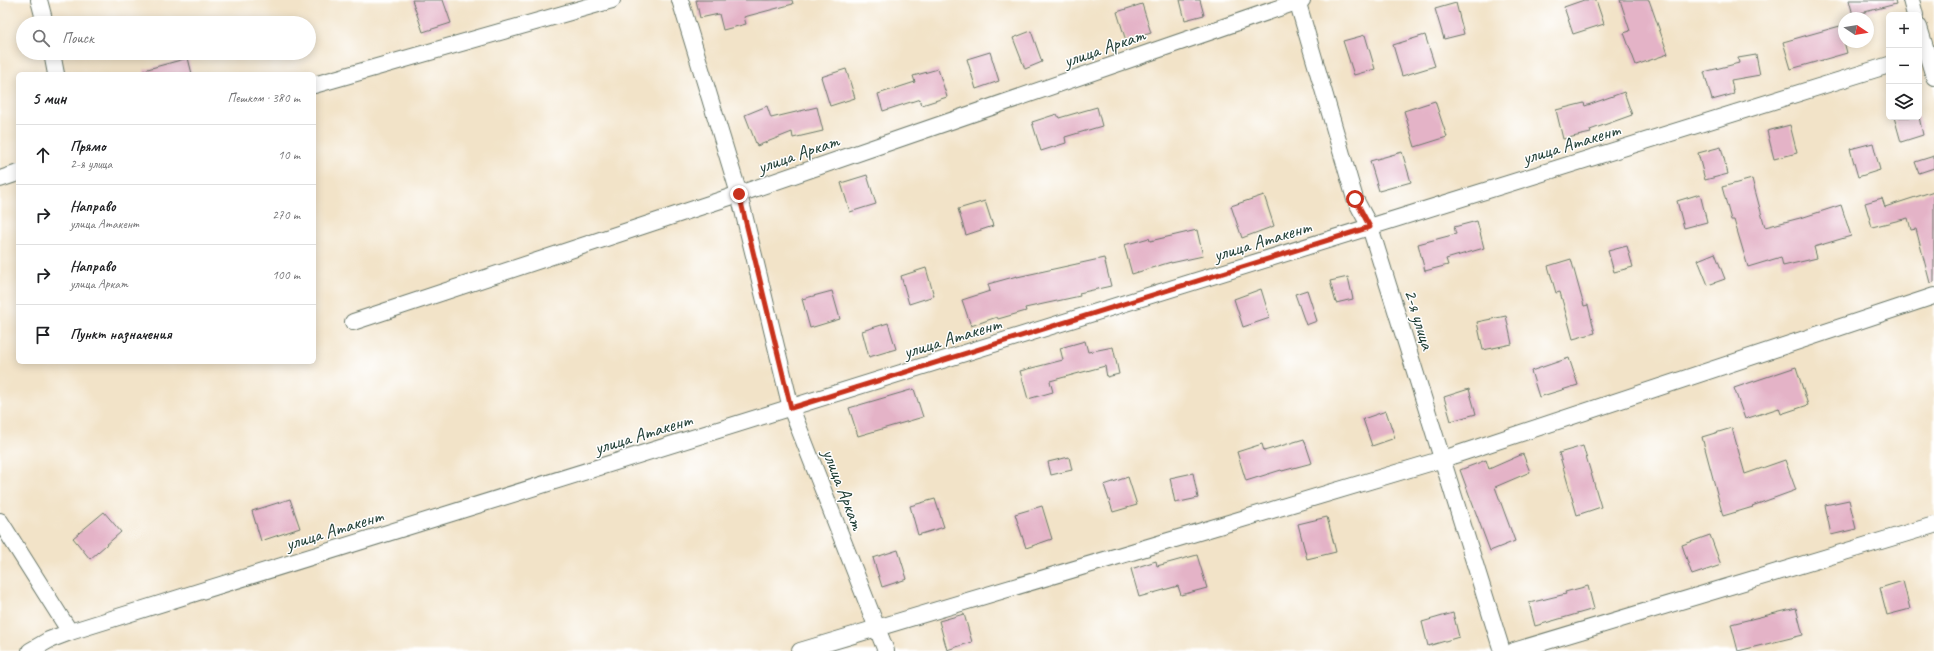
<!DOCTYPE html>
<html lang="ru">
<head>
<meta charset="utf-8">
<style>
  :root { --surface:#fff; --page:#f2f2f2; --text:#202124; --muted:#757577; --line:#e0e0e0 }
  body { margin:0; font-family:Caveat,sans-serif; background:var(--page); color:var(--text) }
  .controls { position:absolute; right:12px; top:12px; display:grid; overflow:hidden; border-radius:6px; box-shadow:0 2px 10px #0003 }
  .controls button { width:36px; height:36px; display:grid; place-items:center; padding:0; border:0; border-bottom:1px solid var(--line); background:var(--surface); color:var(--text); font:20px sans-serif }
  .compass { position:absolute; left:1838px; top:12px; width:36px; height:36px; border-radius:50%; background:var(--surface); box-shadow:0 2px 10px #0003; rotate:102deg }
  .stop { position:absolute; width:12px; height:12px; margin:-9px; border:3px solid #c8321e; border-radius:50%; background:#fff }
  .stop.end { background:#c8321e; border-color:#fff; box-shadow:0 1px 4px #0008 }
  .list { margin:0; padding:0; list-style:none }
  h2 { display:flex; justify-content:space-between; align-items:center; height:52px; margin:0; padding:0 16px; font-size:17px }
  h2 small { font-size:13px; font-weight:400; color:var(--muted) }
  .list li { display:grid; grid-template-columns:26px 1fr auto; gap:12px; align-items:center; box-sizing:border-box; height:60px; padding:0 16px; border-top:1px solid var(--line) }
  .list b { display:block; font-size:15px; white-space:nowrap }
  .list p { margin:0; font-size:13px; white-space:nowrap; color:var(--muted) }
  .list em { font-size:13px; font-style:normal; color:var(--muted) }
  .icon { flex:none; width:22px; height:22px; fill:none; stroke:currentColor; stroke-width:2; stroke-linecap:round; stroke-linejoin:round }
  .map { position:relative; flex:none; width:1934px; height:651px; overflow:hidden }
  .search { position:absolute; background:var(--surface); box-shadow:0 2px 10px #0003; left:16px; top:16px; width:300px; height:44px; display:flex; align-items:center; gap:10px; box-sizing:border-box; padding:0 14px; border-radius:22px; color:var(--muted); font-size:15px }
  .panel { position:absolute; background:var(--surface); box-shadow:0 2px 10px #0003; left:16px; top:72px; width:300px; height:292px; border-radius:6px }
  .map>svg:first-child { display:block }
  .building { fill:#e4b3c7 }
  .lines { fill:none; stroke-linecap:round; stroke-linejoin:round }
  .street-casing { stroke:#697768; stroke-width:18 }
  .street { stroke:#fff; stroke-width:16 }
  .route { stroke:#c8321e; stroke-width:5 }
  .labels { text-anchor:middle; stroke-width:3; stroke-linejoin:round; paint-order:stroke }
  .street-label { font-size:19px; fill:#1f3d34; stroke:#fff }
</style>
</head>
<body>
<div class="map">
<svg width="1934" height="651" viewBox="0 0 1934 651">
  <rect width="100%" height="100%" fill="#fff"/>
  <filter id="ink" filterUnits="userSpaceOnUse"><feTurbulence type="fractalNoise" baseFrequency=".025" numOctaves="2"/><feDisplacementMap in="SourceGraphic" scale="8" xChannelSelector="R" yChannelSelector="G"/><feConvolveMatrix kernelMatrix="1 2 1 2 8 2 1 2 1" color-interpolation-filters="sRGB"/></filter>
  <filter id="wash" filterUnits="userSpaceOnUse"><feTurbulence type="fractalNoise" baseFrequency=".012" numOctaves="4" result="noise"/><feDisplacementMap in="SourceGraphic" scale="16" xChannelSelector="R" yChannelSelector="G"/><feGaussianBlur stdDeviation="0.9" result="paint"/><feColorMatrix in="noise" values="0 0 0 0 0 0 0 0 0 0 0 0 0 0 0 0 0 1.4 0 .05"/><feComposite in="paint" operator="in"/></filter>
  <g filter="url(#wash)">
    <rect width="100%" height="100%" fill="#f2e3c8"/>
    <g id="blocks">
      <g class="building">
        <polygon points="412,0 443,0 451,23 423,32"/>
        <polygon points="696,0 792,0 793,4 744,17 746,24 723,30 719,14 700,18"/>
        <polygon points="1180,0 1200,0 1204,15 1185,20"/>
        <polygon points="1584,0 1596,0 1604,24 1573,34 1564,7"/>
        <polygon points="1620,0 1649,0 1668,54 1636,65 1624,33 1630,31"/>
        <polygon points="1849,0 1895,0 1896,4 1853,15"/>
        <polygon points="1456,3 1464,34 1444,39 1435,9"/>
        <polygon points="1142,4 1151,33 1126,41 1117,12"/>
        <polygon points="1840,26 1847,53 1791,69 1783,42"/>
        <polygon points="1031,31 1042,62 1025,69 1013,38"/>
        <polygon points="1365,35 1375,69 1354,75 1343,41"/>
        <polygon points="1425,35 1435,66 1402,76 1393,45"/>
        <polygon points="990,52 999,81 976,89 967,59"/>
        <polygon points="1756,55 1760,75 1731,80 1734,94 1712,100 1704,72 1739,63 1738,58"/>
        <polygon points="188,58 192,74 145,74 144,70"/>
        <polygon points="846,69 855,98 830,106 821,77"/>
        <polygon points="938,69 947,97 922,105 920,99 883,111 878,94 915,82 913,76"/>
        <polygon points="1624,92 1632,115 1590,130 1591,133 1563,139 1556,110 1584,103 1585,106"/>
        <polygon points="1435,101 1447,137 1415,147 1404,111"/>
        <polygon points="767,106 771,118 817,107 823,131 793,138 792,132 757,146 745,115"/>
        <polygon points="1097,107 1102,126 1065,137 1066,143 1041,151 1032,122 1057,114 1059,118"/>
        <polygon points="1894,117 1919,117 1923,135 1901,142"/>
        <polygon points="1790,125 1797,153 1774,159 1767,131"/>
        <polygon points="1873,143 1880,170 1858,177 1850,149"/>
        <polygon points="1721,147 1728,174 1705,180 1698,153"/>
        <polygon points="1402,152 1411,182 1379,191 1370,161"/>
        <polygon points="1934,156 1934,168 1919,173 1915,162"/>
        <polygon points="867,175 876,204 850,212 841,183"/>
        <polygon points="1752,179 1765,227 1804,217 1841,205 1851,236 1814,247 1817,258 1783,266 1781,257 1748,267 1734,220 1731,220 1722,187"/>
        <polygon points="1934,191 1934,282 1930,283 1916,229 1911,230 1908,218 1872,227 1865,203 1882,198 1885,207"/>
        <polygon points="1700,194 1707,222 1684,228 1677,201"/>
        <polygon points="1264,195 1274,226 1242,238 1231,206"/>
        <polygon points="985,201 993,226 966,235 958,209"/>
        <polygon points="1477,221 1484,248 1446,259 1448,265 1425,271 1418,244 1456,234 1454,227"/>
        <polygon points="1197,230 1203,256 1171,263 1171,262 1132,274 1124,245 1149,238 1150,241"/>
        <polygon points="1627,246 1633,267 1614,272 1608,251"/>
        <polygon points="1715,253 1725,279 1708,285 1698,260"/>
        <polygon points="1104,258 1111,286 1079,293 1080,296 1025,308 1026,311 998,319 997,317 971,326 962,300 990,291 988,284 1017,276 1017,277"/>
        <polygon points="1571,259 1584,306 1588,305 1595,333 1573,339 1560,292 1556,293 1548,266"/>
        <polygon points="926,268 934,296 909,304 901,276"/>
        <polygon points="1348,277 1353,299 1336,303 1330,281"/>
        <polygon points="1261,289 1270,318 1243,327 1234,299"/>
        <polygon points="1307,290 1317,321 1306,325 1295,294"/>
        <polygon points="832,291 840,319 810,328 802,299"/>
        <polygon points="1506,316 1512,344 1483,350 1477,322"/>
        <polygon points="888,323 896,349 869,357 862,331"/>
        <polygon points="1085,341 1088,352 1113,347 1119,374 1107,377 1105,366 1050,381 1053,392 1028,399 1020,371 1063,360 1060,348"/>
        <polygon points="1569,358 1578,385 1539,397 1531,371"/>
        <polygon points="1796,367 1808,405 1781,414 1779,408 1745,419 1734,388"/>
        <polygon points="914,389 923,417 858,436 849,408"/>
        <polygon points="1469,389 1476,414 1451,421 1444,397"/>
        <polygon points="1386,411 1395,438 1372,446 1363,419"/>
        <polygon points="1732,428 1745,474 1785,460 1796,490 1752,506 1753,507 1723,516 1702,437"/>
        <polygon points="1304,439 1312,463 1282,471 1281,470 1246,481 1237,452 1262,444 1264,451"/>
        <polygon points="1583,446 1601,507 1577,515 1559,453"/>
        <polygon points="1523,454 1530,472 1495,487 1515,541 1490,551 1460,470 1486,460 1489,469"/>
        <polygon points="1069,457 1072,470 1051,475 1048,462"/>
        <polygon points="1193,473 1198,498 1175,503 1170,478"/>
        <polygon points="1128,477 1137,505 1113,512 1104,485"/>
        <polygon points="290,499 300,528 261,541 252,511"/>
        <polygon points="935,499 944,527 918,535 910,506"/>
        <polygon points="1849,500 1856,529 1831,535 1825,505"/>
        <polygon points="1042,506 1052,539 1026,548 1015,514"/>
        <polygon points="104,512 121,532 90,559 73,538"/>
        <polygon points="1327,517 1336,552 1307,559 1298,524"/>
        <polygon points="1710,535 1721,565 1692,575 1682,545"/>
        <polygon points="898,550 907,579 882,587 873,558"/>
        <polygon points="1197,555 1207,588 1181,595 1178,586 1139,597 1131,569 1156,561 1157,566"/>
        <polygon points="1903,581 1910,609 1887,615 1880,588"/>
        <polygon points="1588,586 1594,609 1535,626 1529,603 1566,594 1565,592"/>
        <polygon points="1796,608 1803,635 1738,651 1731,624"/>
        <polygon points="1453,613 1459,637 1428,646 1422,622"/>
        <polygon points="964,614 972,642 947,650 939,621"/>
      </g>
    </g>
  </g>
  <g filter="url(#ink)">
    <use href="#blocks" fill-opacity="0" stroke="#697768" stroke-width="1"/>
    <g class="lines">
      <defs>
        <g id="street">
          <polyline points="39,0 45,23"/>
          <polyline points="1297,0 1355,199 1370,227 1502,651"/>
          <polyline points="1911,0 1915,15"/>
          <polyline points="1919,27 1934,77"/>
          <polyline points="52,53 56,74"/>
          <polyline points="314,85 612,0"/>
          <polyline points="0,179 18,173"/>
          <polyline points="353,322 739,194 680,0"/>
          <polyline points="0,521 70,632"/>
          <polyline points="30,651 49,640 70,632 1889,65"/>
          <polyline points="800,651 1443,459 1934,296"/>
          <polyline points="886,651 791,408 739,194 1302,0"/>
          <polyline points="1514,651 1934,525"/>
        </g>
      </defs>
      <use href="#street" class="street-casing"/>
      <use href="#street" class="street"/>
    </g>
  </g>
  <g class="lines" filter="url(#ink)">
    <polyline class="route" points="739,194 791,408 1370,227 1355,199"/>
  </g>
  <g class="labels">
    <g class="street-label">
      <text transform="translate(1104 47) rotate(-19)" y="7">улица Аркат</text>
      <text transform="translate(1571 143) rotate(-17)" y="7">улица Атакент</text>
      <text transform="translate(798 153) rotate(-19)" y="7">улица Аркат</text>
      <text transform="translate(1262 240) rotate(-17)" y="7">улица Атакент</text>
      <text transform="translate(1420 319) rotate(73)" y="7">2-я улица</text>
      <text transform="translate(952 337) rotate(-17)" y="7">улица Атакент</text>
      <text transform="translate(643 433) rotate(-17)" y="7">улица Атакент</text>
      <text transform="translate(844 489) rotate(69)" y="7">улица Аркат</text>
      <text transform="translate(334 529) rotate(-17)" y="7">улица Атакент</text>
    </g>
  </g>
</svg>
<div class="controls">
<button>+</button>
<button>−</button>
<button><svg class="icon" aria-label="layers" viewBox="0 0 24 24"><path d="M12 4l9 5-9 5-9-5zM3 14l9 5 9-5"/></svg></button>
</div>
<svg class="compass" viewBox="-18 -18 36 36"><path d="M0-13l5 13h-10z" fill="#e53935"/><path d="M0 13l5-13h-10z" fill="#757577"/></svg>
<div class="stop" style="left:1355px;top:199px"></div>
<div class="stop end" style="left:739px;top:194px"></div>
<div class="search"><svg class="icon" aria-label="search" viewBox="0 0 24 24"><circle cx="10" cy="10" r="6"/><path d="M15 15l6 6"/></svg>Поиск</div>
<section class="panel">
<h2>5 мин<small>Пешком · 380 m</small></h2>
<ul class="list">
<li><svg class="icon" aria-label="ahead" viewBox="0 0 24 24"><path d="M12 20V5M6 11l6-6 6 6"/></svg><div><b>Прямо</b><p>2-я улица</p></div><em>10 m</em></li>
<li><svg class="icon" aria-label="right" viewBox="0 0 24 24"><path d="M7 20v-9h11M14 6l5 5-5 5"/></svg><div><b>Направо</b><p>улица Атакент</p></div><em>270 m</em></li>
<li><svg class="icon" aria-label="right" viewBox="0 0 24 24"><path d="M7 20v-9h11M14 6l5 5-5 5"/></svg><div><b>Направо</b><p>улица Аркат</p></div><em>100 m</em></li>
<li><svg class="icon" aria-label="arrive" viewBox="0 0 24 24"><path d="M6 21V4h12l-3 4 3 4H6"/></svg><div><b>Пункт назначения</b></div></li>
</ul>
</section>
</div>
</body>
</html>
